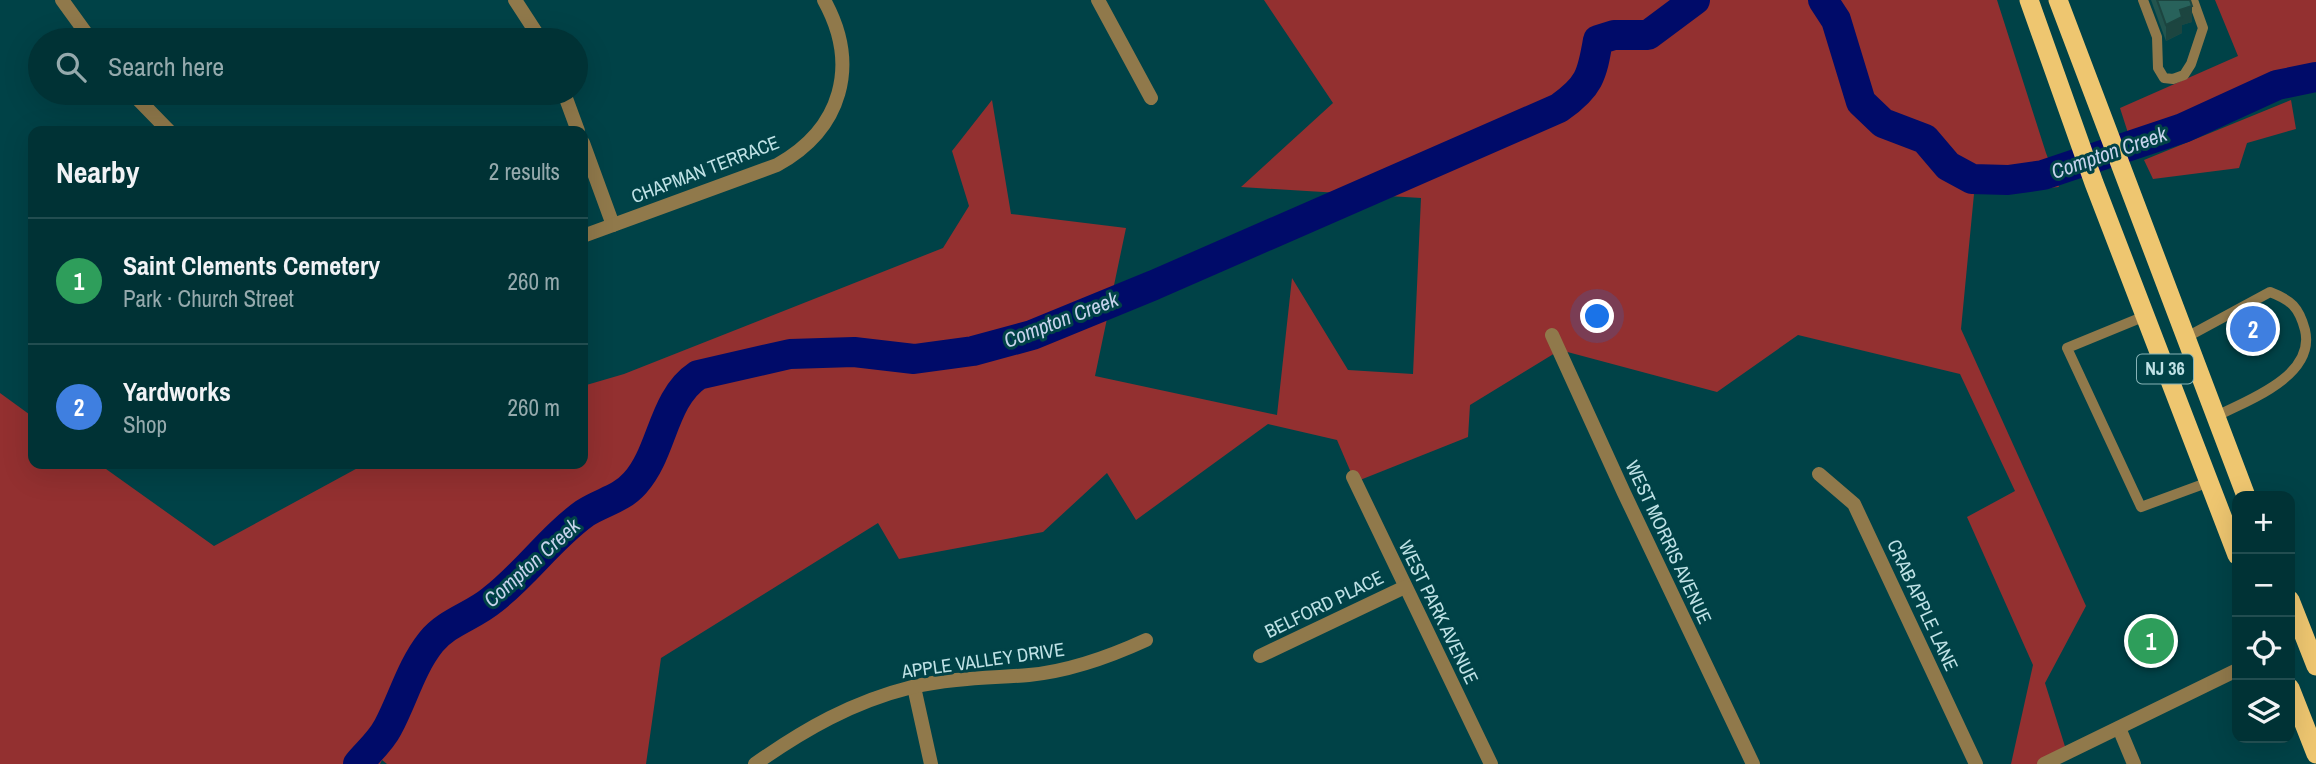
<!DOCTYPE html>
<html lang="en">
<head>
<meta charset="utf-8">
<style>
  :root { --surface:#003235; --page:#0e3e41; --text:#f1f3f6; --muted:#95aaad; --line:#224d50; --accent:#8c9099 }
  body { margin:0; font-family:"Archivo Narrow",sans-serif; background:var(--page); color:var(--text) }
  .controls { position:absolute; right:21px; bottom:21px; display:grid; overflow:hidden; border-radius:14px; box-shadow:0 7px 28px #0002 }
  .controls button { width:63px; height:63px; display:grid; place-items:center; padding:0; border:0; border-bottom:2px solid var(--line); background:var(--surface); color:var(--text); font:35px sans-serif }
  .you { position:absolute; left:1598px; top:317px; width:24px; height:24px; margin:-18px; border:5px solid #fff; border-radius:50%; background:#1a73e8; box-shadow:0 0 0 10px #1a73e833 }
  .badge { display:grid; place-items:center; width:46px; height:46px; border-radius:50%; background:var(--accent); color:#fff; font-size:23px; font-weight:700 }
  .pin { position:absolute; translate:-50% -50%; border:4px solid #fff; box-shadow:0 2px 7px #0006 }
  .list { margin:0; padding:0; list-style:none }
  h2 { display:flex; justify-content:space-between; align-items:center; height:91px; margin:0; padding:0 28px; font-size:30px }
  h2 small { font-size:23px; font-weight:400; color:var(--muted) }
  .list li { display:grid; grid-template-columns:46px 1fr auto; gap:21px; align-items:center; box-sizing:border-box; height:126px; padding:0 28px; border-top:2px solid var(--line) }
  .list b { display:block; font-size:26px; white-space:nowrap }
  .list p { margin:0; font-size:23px; white-space:nowrap; color:var(--muted) }
  .list em { font-size:23px; font-style:normal; color:var(--muted) }
  .icon { flex:none; width:38px; height:38px; fill:none; stroke:currentColor; stroke-width:2; stroke-linecap:round; stroke-linejoin:round }
  .map { position:relative; flex:none; width:2316px; height:764px; overflow:hidden }
  .search { position:absolute; background:var(--surface); box-shadow:0 7px 28px #0002; left:28px; top:28px; width:560px; height:77px; display:flex; align-items:center; gap:18px; box-sizing:border-box; padding:0 24px; border-radius:38px; color:var(--muted); font-size:26px }
  .panel { position:absolute; background:var(--surface); box-shadow:0 7px 28px #0002; left:28px; top:126px; width:560px; height:343px; border-radius:14px }
  .map>svg:first-child { display:block }
  .green { fill:#933030 }
  .lines { fill:none; stroke-linecap:round; stroke-linejoin:round }
  .river { stroke:#000b69; stroke-width:30 }
  .service { stroke:#90794b; stroke-width:10 }
  .minor { stroke:#90794b; stroke-width:14 }
  .trunk { stroke:#eec670; stroke-width:19 }
  .wall { fill:#22544e }
  .shaded-wall { fill:#1c4540 }
  .building { fill:#28625b; stroke:#1c4540; stroke-width:2 }
  .labels { text-anchor:middle; stroke-width:6; stroke-linejoin:round; paint-order:stroke }
  .shield { fill:#004247; stroke:#86b2b6; stroke-width:2 }
  .shield-label { font-size:18px; font-weight:bold; fill:#bfe2e6 }
  .street-label { font-size:19px; fill:#bfe2e6; stroke:#004247 }
  .water-label { font-size:21px; font-style:italic; fill:#c6d3ec; stroke:#004247 }
</style>
</head>
<body>
<div class="map">
<svg width="2316" height="764" viewBox="0 0 2316 764">
  <rect width="100%" height="100%" fill="#004247"/>
  <g class="green">
    <polygon points="1264,0 1997,0 2046,153 2059,187 1974,194 1961,329 2086,606 2045,683 2068,756 2052,764 2011,764 2033,665 1967,517 2015,491 1960,374 1798,335 1717,392 1560,350 1470,405 1468,437 1355,482 1337,440 1268,424 1136,520 1107,473 1043,532 899,559 878,523 661,658 646,764 387,764 382,760 380,764 0,764 0,393 33,417 33,464 99,464 214,546 365,464 583,464 583,386 624,374 943,248 969,206 952,151 992,100 1011,214 1126,228 1095,376 1277,415 1292,278 1348,370 1413,374 1421,198 1241,187 1333,103"/>
    <polygon points="2215,0 2316,0 2316,69 2289,74 2128,133 2120,108 2238,56"/>
    <polygon points="2291,100 2296,129 2247,143 2239,168 2153,179 2144,160"/>
  </g>
  <g class="lines">
    <g class="river">
      <polyline points="1823,0 1836,20 1861,102 1883,123 1925,139 1948,166 1972,179 2008,180 2043,175 2183,128 2277,85 2316,77"/>
      <path d="M358,764C368,752 381,741 388,727C403,699 411,667 431,642C447,622 473,616 492,600C526,574 550,538 585,513C602,502 621,499 635,483C663,452 662,399 698,375L790,354L854,352L914,359L973,351L1032,335L1154,285L1559,108C1589,87 1592,76 1598,40L1614,35H1648L1695,0"/>
    </g>
    <g class="service">
      <polyline points="2143,0 2157,37 2158,68 2164,78 2173,79 2184,75 2191,64 2203,28 2193,0"/>
      <polyline points="2145,316 2067,348 2141,507 2209,482"/>
      <path d="M2185,338L2270,292C2291,300 2299,307 2305,330C2316,376 2247,401 2214,417"/>
    </g>
    <g class="minor">
      <polyline points="62,0 91,40"/>
      <polyline points="515,0 541,40"/>
      <polyline points="1098,0 1151,98"/>
      <polyline points="132,93 169,131"/>
      <polyline points="564,93 578,131"/>
      <polyline points="583,143 613,225"/>
      <path d="M583,236L777,165C842,129 860,65 824,0"/>
      <polyline points="1552,335 1624,493 1753,764"/>
      <polyline points="1819,474 1854,504 1976,764"/>
      <polyline points="1353,477 1491,764"/>
      <polyline points="1260,656 1405,587"/>
      <polyline points="914,687 931,764"/>
      <polyline points="2119,728 2134,764"/>
      <path d="M755,764C805,729 852,702 912,687C951,678 990,678 1029,675C1071,671 1109,657 1146,640"/>
      <polyline points="2044,764 2237,670"/>
    </g>
    <g class="trunk">
      <polyline points="2029,0 2094,183 2237,555"/>
      <polyline points="2058,0 2246,496"/>
      <polyline points="2290,600 2316,666"/>
      <polyline points="2290,688 2316,754"/>
    </g>
  </g>
  <polygon class="wall" points="2151,0 2190,0 2192,22 2182,25 2182,33 2166,41"/>
  <polygon class="shaded-wall" points="2192,6 2192,22 2182,25 2182,33 2166,41 2166,25 2180,10"/>
  <polygon class="building" points="2157,0 2190,0 2192,6 2180,10 2182,17 2166,25"/>
  <g class="labels">
    <rect class="shield" x="2137" y="354.5" width="56" height="29" rx="5"/>
    <g class="shield-label">
      <text x="2165" y="375">NJ 36</text>
    </g>
    <g class="street-label">
      <text transform="translate(705 169) rotate(-21)" y="7">CHAPMAN TERRACE</text>
      <text transform="translate(1669 542) rotate(65)" y="7">WEST MORRIS AVENUE</text>
      <text transform="translate(1324 604) rotate(-26)" y="7">BELFORD PLACE</text>
      <text transform="translate(1923 605) rotate(65)" y="7">CRAB APPLE LANE</text>
      <text transform="translate(1439 612) rotate(64)" y="7">WEST PARK AVENUE</text>
      <text transform="translate(983 660) rotate(-8)" y="7">APPLE VALLEY DRIVE</text>
    </g>
    <g class="water-label">
      <text transform="translate(2109 153) rotate(-19)" y="7">Compton Creek</text>
      <text transform="translate(1061 320) rotate(-21)" y="7">Compton Creek</text>
      <text transform="translate(532 563) rotate(-42)" y="7">Compton Creek</text>
    </g>
  </g>
</svg>
<div class="controls">
<button>+</button>
<button>−</button>
<button><svg class="icon" aria-label="locate" viewBox="0 0 24 24"><circle cx="12" cy="12" r="6"/><path d="M12 2v4M12 18v4M2 12h4M18 12h4"/></svg></button>
<button><svg class="icon" aria-label="layers" viewBox="0 0 24 24"><path d="M12 4l9 5-9 5-9-5zM3 14l9 5 9-5"/></svg></button>
</div>
<div class="you"></div>
<div class="pin badge" style="left:2151px;top:641px;background:#2e9e5b">1</div>
<div class="pin badge" style="left:2253px;top:329px;background:#3f7fe0">2</div>
<div class="search"><svg class="icon" aria-label="search" viewBox="0 0 24 24"><circle cx="10" cy="10" r="6"/><path d="M15 15l6 6"/></svg>Search here</div>
<section class="panel">
<h2>Nearby<small>2 results</small></h2>
<ul class="list">
<li><span class="badge" style="background:#2e9e5b">1</span><div><b>Saint Clements Cemetery</b><p>Park · Church Street</p></div><em>260 m</em></li>
<li><span class="badge" style="background:#3f7fe0">2</span><div><b>Yardworks</b><p>Shop</p></div><em>260 m</em></li>
</ul>
</section>
</div>
</body>
</html>
